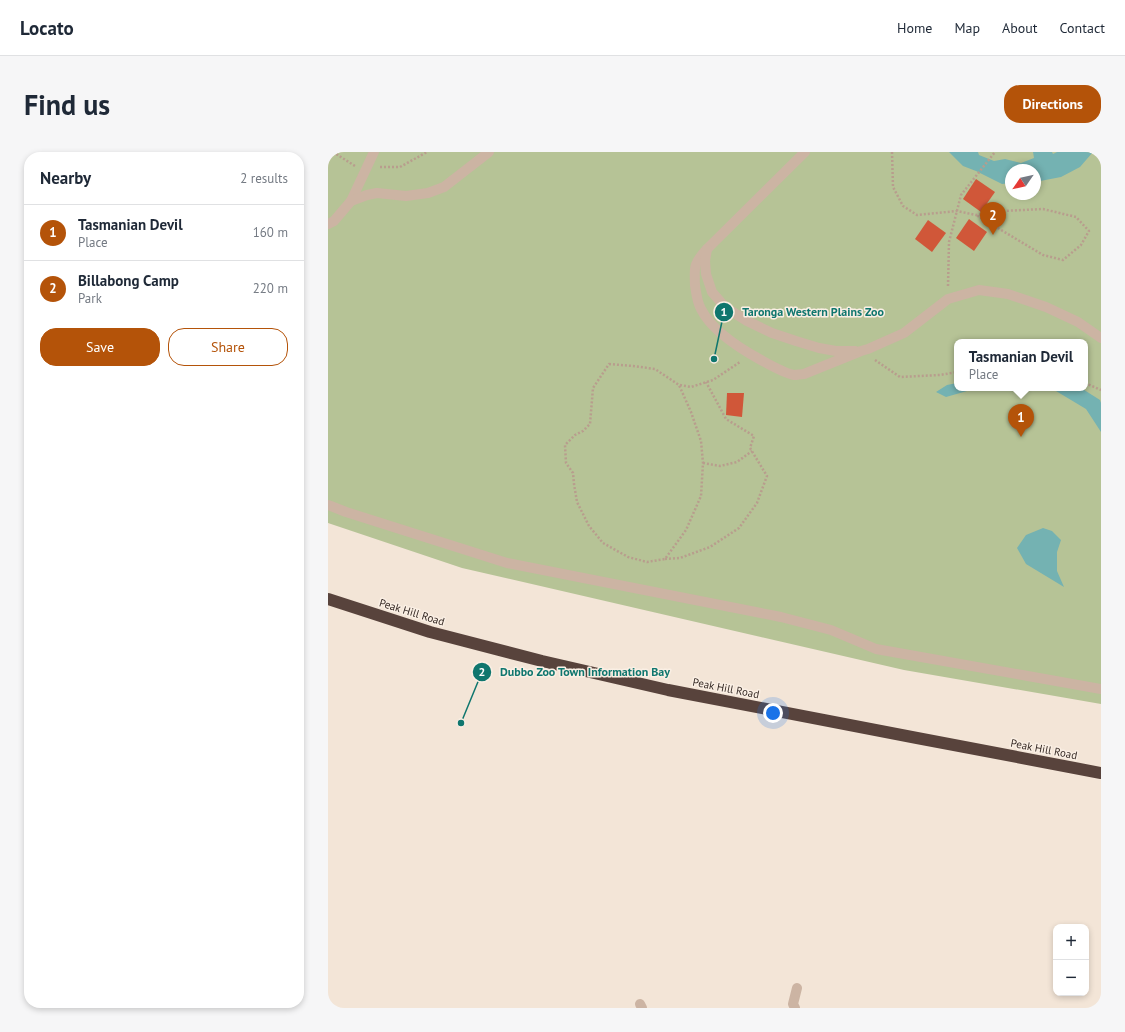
<!DOCTYPE html>
<html lang="en">
<head>
<meta charset="utf-8">
<style>
  :root { --surface:#fff; --page:#f6f6f7; --text:#1f2937; --muted:#747a83; --line:#e0e1e3; --accent:#b45309 }
  body { margin:0; font-family:"PT Sans",sans-serif; background:var(--page); color:var(--text) }
  .controls { position:absolute; right:12px; bottom:12px; display:grid; overflow:hidden; border-radius:8px; box-shadow:0 2px 6px #0003 }
  .controls button { width:36px; height:36px; display:grid; place-items:center; padding:0; border:0; border-bottom:1px solid var(--line); background:var(--surface); color:var(--text); font:20px sans-serif }
  .compass { position:absolute; left:677px; top:12px; width:36px; height:36px; border-radius:50%; background:var(--surface); box-shadow:0 2px 6px #0003; rotate:236deg }
  .you { position:absolute; left:445px; top:561px; width:14px; height:14px; margin:-10px; border:3px solid #fff; border-radius:50%; background:#1a73e8; box-shadow:0 0 0 6px #1a73e833 }
  .badge { display:grid; place-items:center; width:26px; height:26px; border-radius:50%; background:var(--accent); color:#fff; font-size:13px; font-weight:700 }
  .pin { position:absolute; translate:-50% -33px; filter:drop-shadow(0 1px 2px #0008) }
  .pin::after { content:''; position:absolute; top:21px; width:14px; height:12px; background:inherit; clip-path:polygon(0 0,100% 0,50% 100%) }
  .popup { position:absolute; left:626px; top:187px; width:134px; height:52px; box-sizing:border-box; display:grid; place-content:center; border-radius:8px; background:var(--surface); filter:drop-shadow(0 1px 3px #0005); font-size:13px; white-space:nowrap; color:var(--muted) }
  .popup b { font-size:15px; color:var(--text) }
  .popup::after { content:''; position:absolute; left:50%; top:100%; margin-left:-8px; border:8px solid transparent; border-top-color:var(--surface) }
  .list { margin:0; padding:0; list-style:none }
  h2 { display:flex; justify-content:space-between; align-items:center; height:52px; margin:0; padding:0 16px; font-size:17px }
  h2 small { font-size:13px; font-weight:400; color:var(--muted) }
  .list li { display:grid; grid-template-columns:26px 1fr auto; gap:12px; align-items:center; box-sizing:border-box; height:56px; padding:0 16px; border-top:1px solid var(--line) }
  .list b { display:block; font-size:15px; white-space:nowrap }
  .list p { margin:0; font-size:13px; white-space:nowrap; color:var(--muted) }
  .list em { font-size:13px; font-style:normal; color:var(--muted) }
  .actions { display:flex; gap:8px; padding:12px 16px }
  .actions a { flex:1; padding:9px 0; border:1px solid var(--accent); border-radius:16px; text-align:center; font-size:14px; color:var(--accent) }
  .actions .main { background:var(--accent); color:#fff }
  .map { position:relative; flex:none; width:773px; height:856px; overflow:hidden; border-radius:16px }
  header { display:flex; align-items:center; gap:24px; box-sizing:border-box; height:56px; padding:0 20px; background:var(--surface); border-bottom:1px solid var(--line) }
  header strong { font-size:19px }
  nav { display:flex; gap:22px; margin-inline-start:auto; font-size:14px }
  .intro { display:flex; align-items:center; justify-content:space-between; box-sizing:border-box; height:96px; padding:0 24px }
  h1 { margin:0; font-size:28px }
  .button { padding:10px 18px; border-radius:16px; background:var(--accent); color:#fff; font-size:14px; font-weight:700 }
  main { display:flex; gap:24px; padding:0 24px }
  aside { flex:1; background:var(--surface); border-radius:16px; box-shadow:0 2px 6px #0003 }
  .map>svg:first-child { display:block }
  .green { fill:#b6c396; fill-rule:evenodd }
  .water { fill:#74b2b2 }
  .building { fill:#d05739 }
  .lines { fill:none; stroke-linecap:round; stroke-linejoin:round }
  .path { stroke:#b89d8d; stroke-width:2.5; stroke-dasharray:2 2; stroke-linecap:butt }
  .lane { stroke:#ccb4a3; stroke-width:10 }
  .highway { stroke:#58433c; stroke-width:12 }
  .labels { text-anchor:middle; stroke-width:3; stroke-linejoin:round; paint-order:stroke }
  .street-label { font-size:11px; fill:#362a25; stroke:#faefe4 }
  .leader { fill:none; stroke:#0f766e; stroke-width:1.5 }
  .callout-dot { fill:#0f766e; stroke:#faefe4; stroke-width:1.5 }
  .mark-label { font-size:12px; text-anchor:middle; font-weight:bold; fill:#fff }
  .callout-label { font-size:12px; text-anchor:middle; font-weight:bold; fill:#0f766e; stroke:#faefe4; stroke-width:3; stroke-linejoin:round; paint-order:stroke }
</style>
</head>
<body>
<header>
<strong>Locato</strong>
<nav><a>Home</a><a>Map</a><a>About</a><a>Contact</a></nav>
</header>
<div class="intro"><h1>Find us</h1><a class="button">Directions</a></div>
<main>
<aside>
<h2>Nearby<small>2 results</small></h2>
<ul class="list">
<li><span class="badge">1</span><div><b>Tasmanian Devil</b><p>Place</p></div><em>160 m</em></li>
<li><span class="badge">2</span><div><b>Billabong Camp</b><p>Park</p></div><em>220 m</em></li>
</ul>
<div class="actions"><a class="main">Save</a><a>Share</a></div>
</aside>
<div class="map">
<svg width="773" height="856" viewBox="0 0 773 856">
  <rect width="100%" height="100%" fill="#f3e5d7"/>
  <path class="green" d="M0,0H773V552L576,518L134,416L0,371ZM683,18H707V42H683ZM629,190H757V236H629Z"/>
  <g class="water">
    <polygon points="621,0 650,0 651,3 666,9 677,7 693,11 706,6 705,0 724,0 725,2 729,0 765,0 752,15 733,25 707,30 707,18 683,18 683,31 674,32 648,19 635,14"/>
    <polygon points="629,231 629,236 664,236 639,239 618,245 608,240 619,233"/>
    <polygon points="699,236 753,236 772,248 773,251 773,280 758,257 728,239"/>
    <polygon points="715,376 724,379 733,388 729,400 729,419 736,435 698,412 689,396 698,383"/>
  </g>
  <g class="building">
    <polygon points="648,27 667,40 653,60 635,47"/>
    <polygon points="641,67 659,80 646,99 628,86"/>
    <polygon points="600,68 618,81 604,100 587,87"/>
    <polygon points="399,241 416,241 414,265 398,263"/>
  </g>
  <g class="lines">
    <g class="path">
      <polyline points="5,0 27,14"/>
      <polyline points="564,0 565,35 575,54 589,63 629,59 648,63 675,59 715,57 748,65 761,79 753,93 735,108 715,103 648,63"/>
      <polyline points="52,15 72,15 99,0"/>
      <polyline points="620,134 621,90 633,43 667,0"/>
      <polyline points="547,208 572,225 612,223 629,220"/>
      <polygon points="281,212 305,214 327,217 351,233 363,260 373,289 375,311 373,344 358,378 337,407 319,410 300,405 275,391 261,374 249,350 246,332 245,321 238,311 237,293 247,283 255,279 262,272 265,236"/>
      <polyline points="757,231 773,238"/>
      <polyline points="352,233 363,235 385,228 412,210"/>
      <polyline points="375,311 392,314 409,310 424,299"/>
      <polyline points="337,407 352,406 382,395 411,376 429,351 439,324 422,296 426,284 398,267 378,230"/>
    </g>
    <g class="lane">
      <path d="M477,0L379,97C366,111 366,114 367,133C368,140 369,150 373,157C384,179 411,196 433,208C442,213 456,221 466,223C469,223 473,222 476,222L533,199L540,197L576,181L620,147L651,138L680,142L718,155L750,170L773,186"/>
      <polyline points="23,49 46,0"/>
      <polyline points="0,72 6,69 23,49 39,43 49,41 78,44 100,41 116,35 161,0"/>
      <polyline points="379,97 377,109 378,122 384,140 397,155 419,169 444,181 468,189 491,196 508,199 527,199"/>
      <polyline points="0,353 18,360 179,411 453,465 503,478 548,497 773,537"/>
      <polyline points="312,852 314,856"/>
      <polyline points="467,856 465,852 469,836"/>
    </g>
    <polyline class="highway" points="0,447 102,480 214,509 340,538 589,586 773,621"/>
  </g>
  <g class="labels">
    <g class="street-label">
      <text transform="translate(84 460) rotate(17)" y="4">Peak Hill Road</text>
      <text transform="translate(398 536) rotate(11)" y="4">Peak Hill Road</text>
      <text transform="translate(716 597) rotate(11)" y="4">Peak Hill Road</text>
    </g>
  </g>
  <path class="leader" d="M386 207L396 160M133 571L154 520"/>
  <g class="callout-dot">
    <circle cx="386" cy="207" r="4"/>
    <circle cx="133" cy="571" r="4"/>
    <circle cx="396" cy="160" r="10"/>
    <circle cx="154" cy="520" r="10"/>
  </g>
  <g class="mark-label">
    <text x="396" y="164">1</text>
    <text x="154" y="524">2</text>
  </g>
  <g class="callout-label">
    <text x="485" y="164">Taronga Western Plains Zoo</text>
    <text x="257" y="524">Dubbo Zoo Town Information Bay</text>
  </g>
</svg>
<div class="controls">
<button>+</button>
<button>−</button>
</div>
<svg class="compass" viewBox="-18 -18 36 36"><path d="M0-13l5 13h-10z" fill="#e53935"/><path d="M0 13l5-13h-10z" fill="#747a83"/></svg>
<div class="you"></div>
<div class="pin badge" style="left:693px;top:285px">1</div>
<div class="popup"><b>Tasmanian Devil</b>Place</div>
<div class="pin badge" style="left:665px;top:83px">2</div>
</div>
</main>
</body>
</html>
